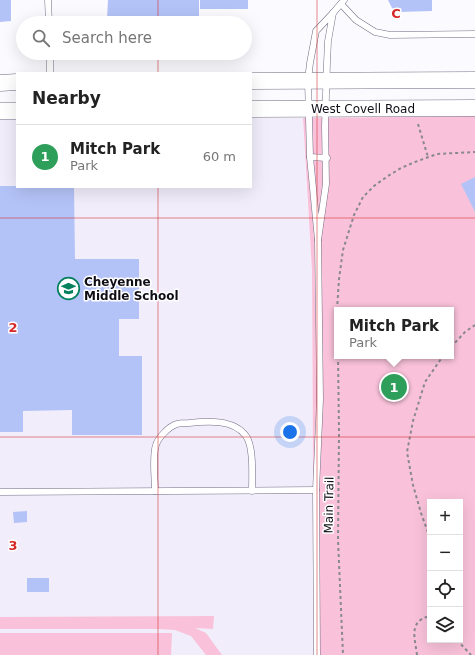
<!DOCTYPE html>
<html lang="en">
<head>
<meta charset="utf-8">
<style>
  :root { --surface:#fff; --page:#f2f2f2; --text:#222; --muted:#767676; --line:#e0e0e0; --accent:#068160 }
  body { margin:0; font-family:"DejaVu Sans",sans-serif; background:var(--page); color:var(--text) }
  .controls { position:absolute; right:12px; bottom:12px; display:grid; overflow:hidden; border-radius:0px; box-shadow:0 4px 16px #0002 }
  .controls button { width:36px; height:36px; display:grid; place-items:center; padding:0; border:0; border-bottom:1px solid var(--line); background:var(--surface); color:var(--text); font:20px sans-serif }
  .you { position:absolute; left:290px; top:432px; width:14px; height:14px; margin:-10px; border:3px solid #fff; border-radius:50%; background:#1a73e8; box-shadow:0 0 0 6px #1a73e833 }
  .badge { display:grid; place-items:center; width:26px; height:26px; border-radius:50%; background:var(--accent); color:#fff; font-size:13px; font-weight:700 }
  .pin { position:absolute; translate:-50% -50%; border:2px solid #fff; box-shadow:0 1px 4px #0006 }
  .popup { position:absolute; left:334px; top:307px; width:120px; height:52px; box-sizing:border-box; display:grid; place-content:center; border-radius:0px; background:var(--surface); filter:drop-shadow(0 1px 3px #0005); font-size:13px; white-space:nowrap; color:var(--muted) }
  .popup b { font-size:15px; color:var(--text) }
  .popup::after { content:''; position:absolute; left:50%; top:100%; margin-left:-8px; border:8px solid transparent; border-top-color:var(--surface) }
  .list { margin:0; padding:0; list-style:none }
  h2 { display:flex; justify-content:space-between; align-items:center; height:52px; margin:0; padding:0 16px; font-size:17px }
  h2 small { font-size:13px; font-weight:400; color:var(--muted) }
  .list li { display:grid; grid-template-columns:26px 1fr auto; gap:12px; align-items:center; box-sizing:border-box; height:64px; padding:0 16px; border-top:1px solid var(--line) }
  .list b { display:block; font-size:15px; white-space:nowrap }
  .list p { margin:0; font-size:13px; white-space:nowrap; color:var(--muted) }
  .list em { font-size:13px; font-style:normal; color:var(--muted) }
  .icon { flex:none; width:22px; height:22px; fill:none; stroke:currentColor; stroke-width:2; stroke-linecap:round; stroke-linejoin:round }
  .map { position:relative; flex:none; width:475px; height:655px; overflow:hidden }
  .search { position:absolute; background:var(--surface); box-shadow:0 4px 16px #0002; left:16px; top:16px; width:236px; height:44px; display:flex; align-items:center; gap:10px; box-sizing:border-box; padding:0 14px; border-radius:22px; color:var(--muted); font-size:15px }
  .panel { position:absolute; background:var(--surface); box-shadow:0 4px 16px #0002; left:16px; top:72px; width:236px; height:116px; border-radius:0px }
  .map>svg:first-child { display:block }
  .built { fill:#f1edfb }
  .green { fill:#f9c2da; fill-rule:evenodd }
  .building { fill:#b4c3f7 }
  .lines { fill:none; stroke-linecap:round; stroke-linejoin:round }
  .lane-casing { stroke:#736d84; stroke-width:7 }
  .secondary-casing { stroke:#736d84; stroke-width:17 }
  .path { stroke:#8a888f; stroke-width:2; stroke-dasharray:3 3; stroke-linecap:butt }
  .lane { stroke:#fff; stroke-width:6 }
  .secondary { stroke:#fff; stroke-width:16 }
  .grid { fill:none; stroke:#d62828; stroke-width:1; stroke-opacity:0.55 }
  .labels { text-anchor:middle; stroke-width:3; stroke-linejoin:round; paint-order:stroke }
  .street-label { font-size:12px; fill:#0f0d15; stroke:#fff }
  .poi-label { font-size:12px; font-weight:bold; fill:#0f0d15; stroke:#fff; text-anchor:start }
  .grid-label { font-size:13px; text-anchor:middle; font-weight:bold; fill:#d62828; stroke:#fff; stroke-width:3; stroke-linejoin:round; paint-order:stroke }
</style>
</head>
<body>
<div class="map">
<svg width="475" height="655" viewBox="0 0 475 655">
  <rect width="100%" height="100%" fill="#fbfaff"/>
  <polygon class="built" points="251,118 303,118 307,194 309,220 312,271 314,655 0,655 0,119 17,119 17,187 251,187"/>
  <g class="green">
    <path d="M475,116V655H314L312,271C309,220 306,169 303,118ZM337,310H451V356H337ZM430,502H460V640H430Z"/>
    <polygon points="214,616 213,629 195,628 206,633 222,655 206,655 191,636 175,630 157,629 0,629 0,617"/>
    <polygon points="0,633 172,633 171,655 0,655"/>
  </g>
  <g class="building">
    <polygon points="0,0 11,0 11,21 0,22"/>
    <polygon points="108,0 199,0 199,21 107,19"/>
    <rect x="200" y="0" width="48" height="9"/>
    <polygon points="388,0 432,0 432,11 398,12 392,8"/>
    <polygon points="475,177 475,212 461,184"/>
    <polygon points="0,186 17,186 17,187 74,187 75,259 139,259 139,319 119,319 119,356 142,356 142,435 72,435 72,410 23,411 23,432 0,432"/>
    <polygon points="27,511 27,522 14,523 13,512"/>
    <rect x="27" y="578" width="22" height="14"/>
  </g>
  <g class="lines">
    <defs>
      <g id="lane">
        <polyline points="48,0 49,23"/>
        <polyline points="341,4 356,20 375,32 390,35 475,34"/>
        <polygon points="333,13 328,41 327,63 325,126 326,184 318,240 310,157 308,80 310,63 316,31"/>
        <polyline points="333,13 344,0"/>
        <polyline points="50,73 50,53"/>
        <polyline points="310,157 327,158"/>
        <path d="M155,491C155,478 152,457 156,445C158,438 169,426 177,424C180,423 185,423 189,423C207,421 234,419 246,436C254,447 252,477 252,491"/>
        <polyline points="0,492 316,490"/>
        <polyline points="317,655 316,490 320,399 318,240"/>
      </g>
      <g id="secondary">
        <polyline points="251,81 475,80"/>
        <polyline points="0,83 17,82"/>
        <polyline points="251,109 475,108"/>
        <polyline points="0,111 17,111"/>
      </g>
    </defs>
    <use href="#lane" class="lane-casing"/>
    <use href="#secondary" class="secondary-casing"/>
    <g class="path">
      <polyline points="418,124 428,157"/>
      <polyline points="337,310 339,279 343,250 354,215 363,197 374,186 388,176 401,168 415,162 437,154 475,152"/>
      <polyline points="451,347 465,332 475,325"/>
      <polyline points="338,356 339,432 338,540 343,655"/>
      <polyline points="430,538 421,513 413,485 407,452 413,421 425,382 443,356"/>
      <polyline points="457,640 471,655"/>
      <path d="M417,655C415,638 408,621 430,616"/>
    </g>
    <use href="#lane" class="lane"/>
    <use href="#secondary" class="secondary"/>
  </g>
  <path class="grid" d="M158,0V23M317,0V655M158,53V73M158,187V655M0,218H475M0,437H475"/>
  <defs>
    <symbol id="school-ring" viewBox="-11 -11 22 22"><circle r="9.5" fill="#fff" stroke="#068160" stroke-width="1.5"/><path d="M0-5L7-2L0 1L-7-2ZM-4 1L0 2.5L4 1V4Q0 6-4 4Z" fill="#068160"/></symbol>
  </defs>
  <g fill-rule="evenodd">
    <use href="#school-ring" x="56" y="276" width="25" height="25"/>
  </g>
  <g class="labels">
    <g class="street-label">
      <text x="363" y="113">West Covell Road</text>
      <text transform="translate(329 505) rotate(-89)" y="4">Main Trail</text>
    </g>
    <g class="poi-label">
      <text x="84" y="286">Cheyenne<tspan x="84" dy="14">Middle School</tspan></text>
    </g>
  </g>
  <g class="grid-label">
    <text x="396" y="18">C</text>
    <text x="13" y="332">2</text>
    <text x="13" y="550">3</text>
  </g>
</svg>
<div class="controls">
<button>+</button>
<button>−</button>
<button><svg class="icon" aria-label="locate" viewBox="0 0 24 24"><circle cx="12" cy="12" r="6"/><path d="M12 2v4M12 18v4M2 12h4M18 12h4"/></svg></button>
<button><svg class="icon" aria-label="layers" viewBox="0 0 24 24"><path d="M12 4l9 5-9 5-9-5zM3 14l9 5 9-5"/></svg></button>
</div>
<div class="you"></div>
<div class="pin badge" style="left:394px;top:387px;background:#2e9e5b">1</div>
<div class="popup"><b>Mitch Park</b>Park</div>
<div class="search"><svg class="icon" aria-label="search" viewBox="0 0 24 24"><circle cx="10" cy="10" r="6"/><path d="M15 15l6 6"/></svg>Search here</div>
<section class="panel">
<h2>Nearby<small></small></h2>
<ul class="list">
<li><span class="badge" style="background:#2e9e5b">1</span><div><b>Mitch Park</b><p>Park</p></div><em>60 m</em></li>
</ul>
</section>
</div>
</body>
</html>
